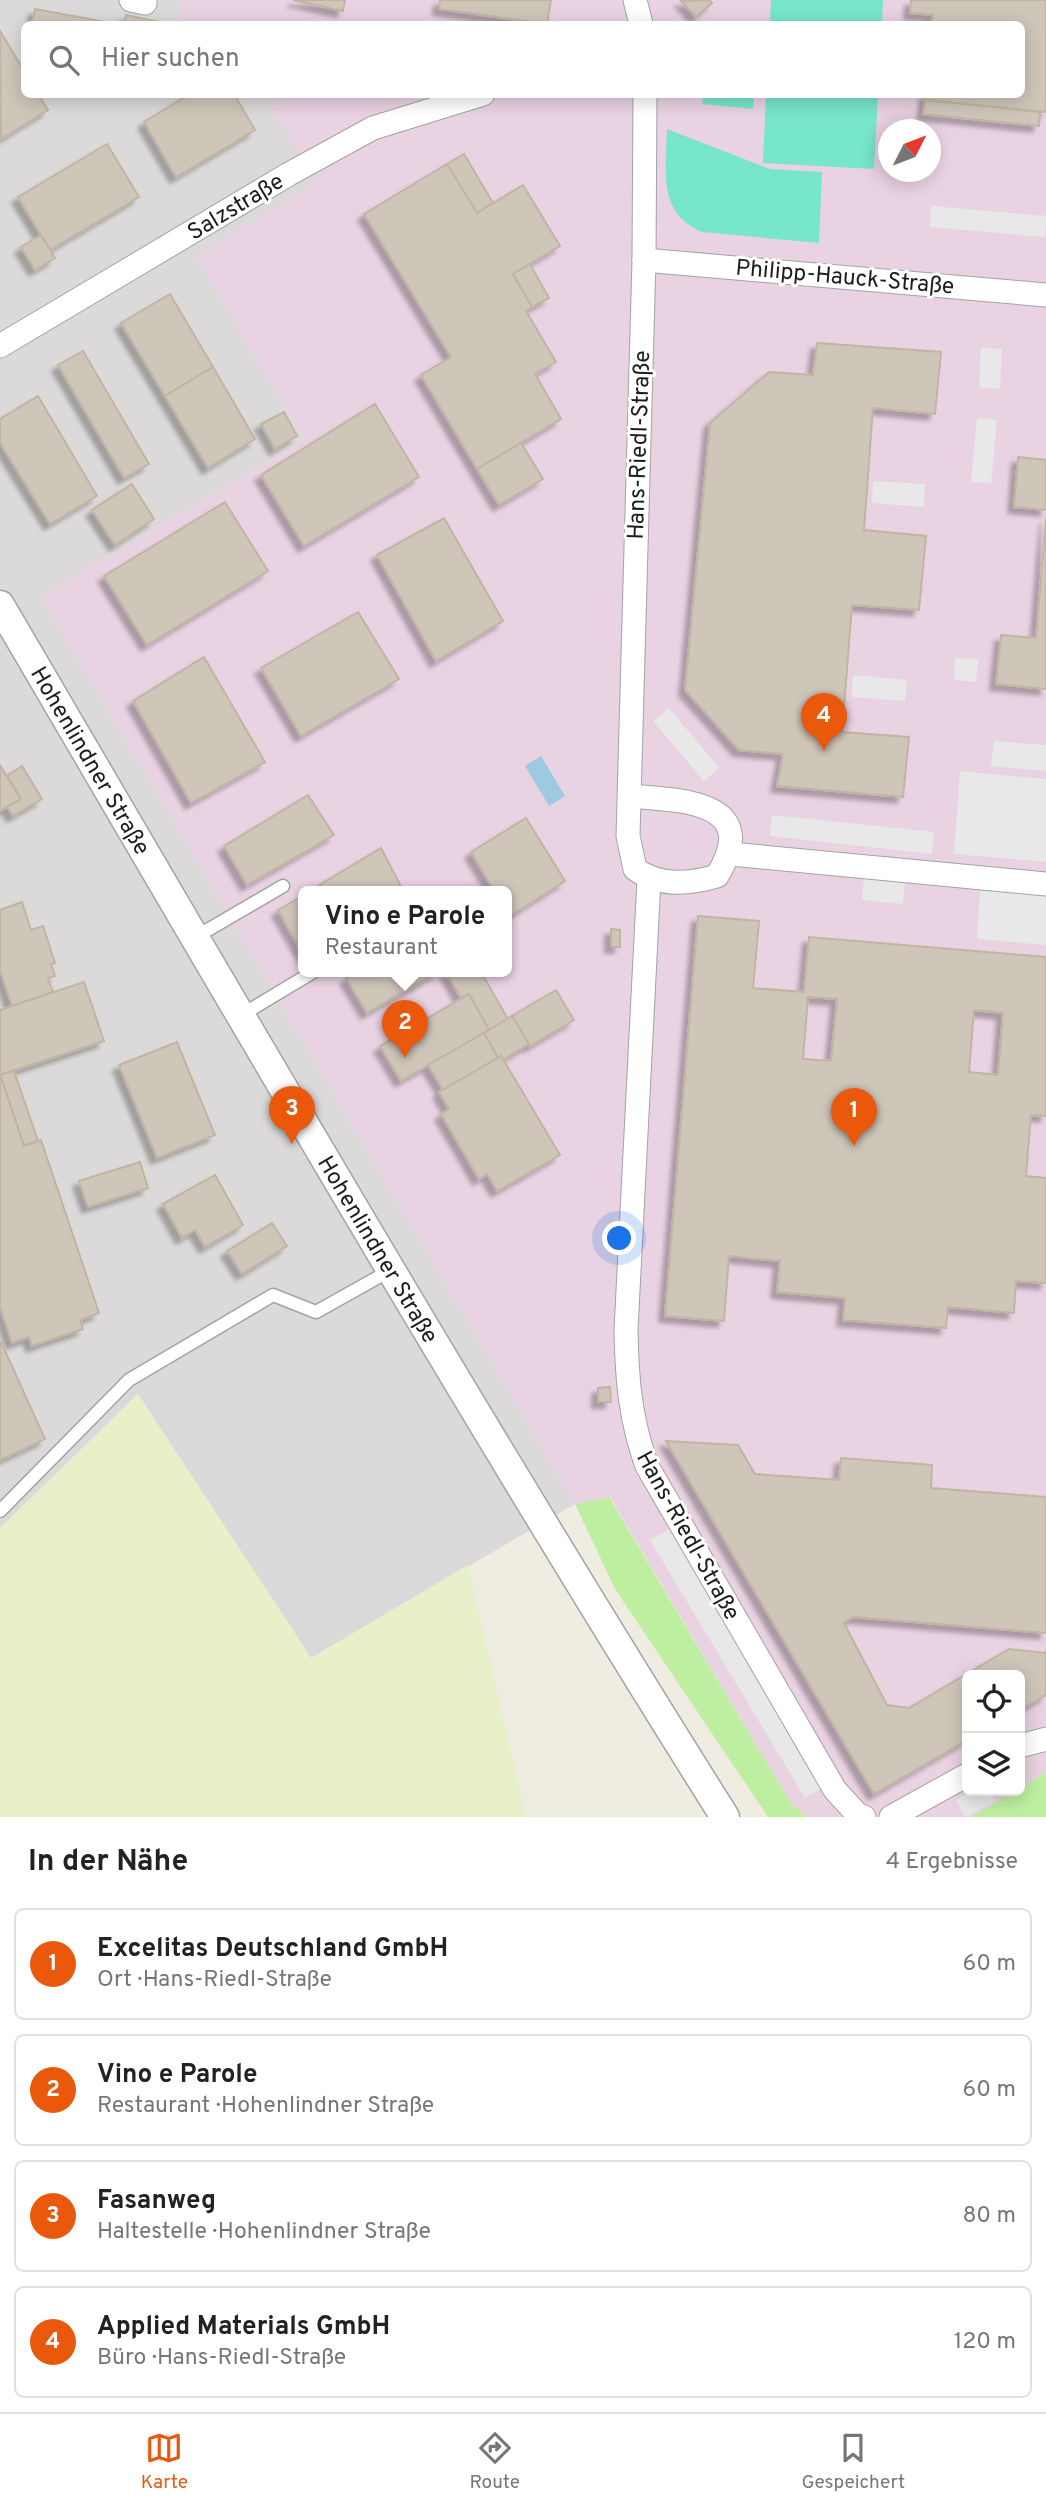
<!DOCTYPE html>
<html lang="de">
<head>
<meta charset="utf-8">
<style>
  :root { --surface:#fff; --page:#f6f6f6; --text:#222; --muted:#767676; --line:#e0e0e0; --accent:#ea580c }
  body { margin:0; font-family:Overpass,sans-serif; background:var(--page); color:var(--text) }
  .controls { position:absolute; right:21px; bottom:21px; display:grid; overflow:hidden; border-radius:10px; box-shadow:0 4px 18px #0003 }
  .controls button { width:63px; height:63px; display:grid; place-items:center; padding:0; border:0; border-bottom:2px solid var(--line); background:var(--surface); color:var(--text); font:35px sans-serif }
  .compass { position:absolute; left:878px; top:119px; width:63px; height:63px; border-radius:50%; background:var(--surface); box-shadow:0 4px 18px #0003; rotate:48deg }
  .you { position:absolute; left:620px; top:1239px; width:24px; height:24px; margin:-18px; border:5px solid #fff; border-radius:50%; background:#1a73e8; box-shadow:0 0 0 10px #1a73e833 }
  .badge { display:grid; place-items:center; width:46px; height:46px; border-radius:50%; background:var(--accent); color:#fff; font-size:23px; font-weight:700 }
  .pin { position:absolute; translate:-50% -58px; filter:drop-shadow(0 2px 4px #0008) }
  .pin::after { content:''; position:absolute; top:37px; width:24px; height:21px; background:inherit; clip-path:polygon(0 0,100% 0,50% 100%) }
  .popup { position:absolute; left:298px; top:886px; width:214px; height:91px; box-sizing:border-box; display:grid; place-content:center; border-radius:10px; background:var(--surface); filter:drop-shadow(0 2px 5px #0005); font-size:23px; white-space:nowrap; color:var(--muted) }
  .popup b { font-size:26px; color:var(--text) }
  .popup::after { content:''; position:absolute; left:50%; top:100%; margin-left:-14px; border:14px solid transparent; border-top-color:var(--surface) }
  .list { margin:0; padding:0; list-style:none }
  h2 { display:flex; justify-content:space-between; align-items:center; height:91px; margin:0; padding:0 28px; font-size:30px }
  h2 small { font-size:23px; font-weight:400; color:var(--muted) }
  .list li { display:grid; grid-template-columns:46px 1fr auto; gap:21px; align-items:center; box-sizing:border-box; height:112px; margin:0 14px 14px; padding:0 14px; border:2px solid var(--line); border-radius:10px }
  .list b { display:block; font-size:26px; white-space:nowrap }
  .list p { margin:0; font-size:23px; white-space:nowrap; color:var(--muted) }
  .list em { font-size:23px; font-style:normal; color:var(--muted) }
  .icon { flex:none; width:38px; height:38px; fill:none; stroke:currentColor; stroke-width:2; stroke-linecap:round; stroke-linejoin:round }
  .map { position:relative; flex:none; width:1046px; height:1817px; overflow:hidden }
  .search { position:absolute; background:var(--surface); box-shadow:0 4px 18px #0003; left:21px; right:21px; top:21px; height:77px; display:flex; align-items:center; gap:18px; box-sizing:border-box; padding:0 24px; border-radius:10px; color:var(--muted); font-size:26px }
  .sheet { height:595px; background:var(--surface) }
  nav { display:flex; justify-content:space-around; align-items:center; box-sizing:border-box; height:98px; border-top:2px solid var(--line); background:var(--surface); font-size:19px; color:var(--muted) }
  nav a { display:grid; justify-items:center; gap:4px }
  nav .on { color:var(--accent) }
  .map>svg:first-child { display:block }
  .residential { fill:#dbd9d9 }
  .industrial { fill:#e9d2e2; fill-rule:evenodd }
  .farmland { fill:#e8f0ca }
  .grass { fill:#beefa1 }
  .pitch { fill:#77e6c9 }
  .parking { fill:#e8e8e8 }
  .water { fill:#9dc9e1 }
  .building { fill:#cfc6ba; stroke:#c2b4a2; stroke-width:2; fill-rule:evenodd; filter:url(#shadow) }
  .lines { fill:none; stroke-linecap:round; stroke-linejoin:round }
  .service-casing { stroke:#a3a3a3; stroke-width:15 }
  .minor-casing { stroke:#a3a3a3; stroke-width:25 }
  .tertiary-casing { stroke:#a3a3a3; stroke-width:31 }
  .service { stroke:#fff; stroke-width:12 }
  .minor { stroke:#fff; stroke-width:23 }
  .tertiary { stroke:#fff; stroke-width:28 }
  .labels { text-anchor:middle; stroke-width:6; stroke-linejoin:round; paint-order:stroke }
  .street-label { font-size:23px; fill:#1c1c1c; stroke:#fff }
</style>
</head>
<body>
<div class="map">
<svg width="1046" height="1817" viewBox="0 0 1046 1817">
  <defs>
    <filter id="shadow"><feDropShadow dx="-6" dy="6" stdDeviation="2" flood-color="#0004"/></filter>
  </defs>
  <rect width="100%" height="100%" fill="#efece1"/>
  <polygon class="residential" points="0,0 182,0 177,22 192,24 24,24 24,94 265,95 316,183 196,256 304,439 41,596 575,1504 311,1658 138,1394 0,1528"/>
  <path class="industrial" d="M182,0H1046V1773L1020,1788V1675H967V1791H1015L971,1817H807L791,1804L610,1497L575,1504L41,596L304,439L196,256L315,183L265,95L1021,94V24H192L177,22ZM888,130H930V172H888ZM304,892H506V972H304Z"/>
  <polygon class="farmland" points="138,1394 311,1658 468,1565 526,1817 0,1817 0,1528"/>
  <g class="grass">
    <polygon points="609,1497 791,1804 807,1817 768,1817 615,1589 575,1504"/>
    <polygon points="1046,1773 1046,1817 971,1817"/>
  </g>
  <g class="pitch">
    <polygon points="771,0 883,0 882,24 770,24"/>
    <polygon points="703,95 754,95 753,109 702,104"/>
    <polygon points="766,95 878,95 874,169 763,163"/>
    <path d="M667,129L770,169L822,172L819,243L702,232C657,213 666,170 667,129Z"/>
  </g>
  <g class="parking">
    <polygon points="931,206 1046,216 1045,237 930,227"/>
    <polygon points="981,348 1002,349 1000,389 979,387"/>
    <polygon points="977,418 997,420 991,483 971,482"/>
    <polygon points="873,481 925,484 924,507 872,503"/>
    <polygon points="955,658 978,659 976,682 954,680"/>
    <polygon points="853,675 907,680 905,701 852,697"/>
    <polygon points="669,708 719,768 704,781 653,721"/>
    <polygon points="994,741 1046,745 1046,771 991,766"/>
    <polygon points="960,771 1046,779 1046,862 954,854"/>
    <polygon points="772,815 934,832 932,854 770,836"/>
    <polygon points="864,878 905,883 903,904 862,900"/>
    <polygon points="980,890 1046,895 1046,945 977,939"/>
    <polygon points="669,1529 824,1787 805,1798 650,1540"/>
    <polygon points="972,1791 990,1791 996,1801 965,1817 956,1800"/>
  </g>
  <polygon class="water" points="541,756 565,796 549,806 525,766"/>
  <g class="building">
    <polygon points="293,0 345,0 343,11"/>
    <polygon points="440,0 551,0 547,24 439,9"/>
    <polygon points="709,0 712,3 696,17 681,1"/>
    <polygon points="911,0 1046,0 1046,112 925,100 925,94 1021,94 1021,24 932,24 933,15 910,13"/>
    <polygon points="35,9 116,24 32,24"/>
    <polygon points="126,15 169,24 124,24"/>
    <polygon points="0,31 24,71 24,94 38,94 48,110 1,139"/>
    <polygon points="190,94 234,94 255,130 176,177 144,122"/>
    <polygon points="925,100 1040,112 1039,126 923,114"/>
    <polygon points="107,144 139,197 50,250 18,197"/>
    <polygon points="464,154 493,203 477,213 447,164"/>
    <polygon points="447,164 477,213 523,185 560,246 513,274 532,307 526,311 556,362 535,374 561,419 477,469 421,375 451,357 364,214"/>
    <polygon points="41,235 55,258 35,270 21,247"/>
    <polygon points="530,264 549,298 532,307 513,274"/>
    <polygon points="170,294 213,367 165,396 121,323"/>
    <polygon points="817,343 941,352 935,414 873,408 864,530 926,536 919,610 852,605 842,732 909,737 903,797 777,786 783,754 739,750 685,690 710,423 769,372 813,375"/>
    <polygon points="83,351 149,464 124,478 58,365"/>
    <polygon points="213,367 255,439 208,468 165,396"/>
    <polygon points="38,396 97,496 50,524 0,443 0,419"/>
    <polygon points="375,404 419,477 304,546 261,475"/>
    <polygon points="284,412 297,436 275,449 261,424"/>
    <polygon points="521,443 543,479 499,505 477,469"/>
    <polygon points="1018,457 1046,460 1046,510 1014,507"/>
    <polygon points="132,484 154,519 115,545 92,510"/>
    <polygon points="225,502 268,571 147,645 104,576"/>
    <polygon points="444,518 503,621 436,661 377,555"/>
    <polygon points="1046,518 1046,689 996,684 1001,635 1036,638"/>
    <polygon points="358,612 399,679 301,736 261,668"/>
    <polygon points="204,657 265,762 191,803 133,701"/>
    <polygon points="0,765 21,799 0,811"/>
    <polygon points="22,766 42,799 13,816 7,807 21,799 7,776"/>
    <polygon points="308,795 334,835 247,885 224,846"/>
    <polygon points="526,818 565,881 510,916 506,910 506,892 495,892 471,852"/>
    <polygon points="381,848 404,892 308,892"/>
    <polygon points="304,895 304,956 278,910"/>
    <polygon points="22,902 31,930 43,926 55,963 51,964 55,976 48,978 53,992 12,1006 0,970 0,910"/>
    <path d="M698,916L759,921L753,988L804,992L809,937L1046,957V1116L1031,1115L1026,1176L1046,1178V1283L1016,1281L1014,1313L948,1307L946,1328L843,1320L845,1298L777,1292L780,1261L729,1256L724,1321L665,1316ZM808,997L837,999L831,1061L803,1059ZM974,1010L1003,1013L998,1075L969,1072Z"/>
    <polygon points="611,929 620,930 620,947 611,947"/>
    <polygon points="357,972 438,972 367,1013 346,978"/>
    <polygon points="446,972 481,972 508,1019 489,1030 469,994 461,998"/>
    <polygon points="84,982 104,1041 0,1075 0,1010"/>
    <polygon points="556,990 574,1020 530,1046 512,1016"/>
    <polygon points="469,994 489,1030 401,1081 380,1046"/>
    <polygon points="512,1016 529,1044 503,1060 501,1056 498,1058 484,1033"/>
    <polygon points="484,1033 498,1058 443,1090 428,1065"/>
    <polygon points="177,1042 215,1135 157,1158 119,1065"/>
    <polygon points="501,1056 560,1155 497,1191 487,1174 479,1179 441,1114 449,1109 439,1092"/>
    <polygon points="14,1071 38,1141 24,1146 0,1075"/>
    <polygon points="0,1074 24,1146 41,1140 99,1313 80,1320 83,1329 32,1346 29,1337 12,1343 0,1307"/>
    <polygon points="140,1162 148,1188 88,1207 79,1181"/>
    <polygon points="215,1175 243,1225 205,1247 195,1230 182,1238 163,1204"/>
    <polygon points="272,1223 287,1246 242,1274 227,1251"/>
    <polygon points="1,1342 45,1439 0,1460 0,1343"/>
    <polygon points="610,1387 611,1402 598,1402 598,1388"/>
    <polygon points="666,1441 738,1445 755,1474 839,1480 841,1458 932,1465 931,1488 1046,1497 1046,1633 853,1617 844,1623 887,1705 909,1708 1009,1649 1046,1653 1046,1650 1046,1695 1020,1710 1020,1675 967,1675 967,1740 874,1794"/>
  </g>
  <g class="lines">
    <defs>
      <g id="service">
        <polyline points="194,938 283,886"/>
        <polyline points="240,1016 313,972"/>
        <polyline points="0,1511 129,1380 273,1295 316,1312 391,1270"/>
      </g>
      <g id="minor">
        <polyline points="131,0 145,3 145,0"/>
        <polyline points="635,0 641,24"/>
        <polyline points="644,260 1046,295"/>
        <polyline points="0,346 289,174 373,128 483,94"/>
        <path d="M629,796C681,800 763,801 717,876C689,884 660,887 635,869L628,836L644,260L645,94"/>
        <polyline points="731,854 1046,884"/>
        <path d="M649,879L626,1330C627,1380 630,1419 647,1466L835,1790L858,1815L864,1817"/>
        <polyline points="1020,1746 1046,1739"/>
        <polyline points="891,1817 967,1775"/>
      </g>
      <g id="tertiary">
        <path id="s1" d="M0,605C238,1011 474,1419 725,1817"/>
      </g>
    </defs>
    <use href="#service" class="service-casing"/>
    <use href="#minor" class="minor-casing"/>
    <use href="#tertiary" class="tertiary-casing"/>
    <use href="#service" class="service"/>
    <use href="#minor" class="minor"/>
    <use href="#tertiary" class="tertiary"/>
  </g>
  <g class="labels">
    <g class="street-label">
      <text transform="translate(235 206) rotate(-31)" y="8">Salzstraße</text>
      <text transform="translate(845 276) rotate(5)" y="8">Philipp-Hauck-Straße</text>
      <text transform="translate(638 445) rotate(-88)" y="8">Hans-Riedl-Straße</text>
      <text dy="8" stroke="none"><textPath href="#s1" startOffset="180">Hohenlindner Straße</textPath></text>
      <text dy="8" stroke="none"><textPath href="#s1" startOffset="747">Hohenlindner Straße</textPath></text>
      <text transform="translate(689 1535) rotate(61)" y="8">Hans-Riedl-Straße</text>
    </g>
  </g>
</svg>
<div class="controls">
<button><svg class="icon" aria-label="locate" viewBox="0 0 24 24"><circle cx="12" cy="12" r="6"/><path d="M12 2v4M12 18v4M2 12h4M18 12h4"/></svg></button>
<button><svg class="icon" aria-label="layers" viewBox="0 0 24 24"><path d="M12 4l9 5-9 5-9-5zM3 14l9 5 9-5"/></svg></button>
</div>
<svg class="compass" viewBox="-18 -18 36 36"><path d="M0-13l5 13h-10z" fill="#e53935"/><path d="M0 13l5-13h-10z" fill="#767676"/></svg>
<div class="you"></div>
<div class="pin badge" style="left:854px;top:1146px">1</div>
<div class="pin badge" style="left:405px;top:1058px">2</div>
<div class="popup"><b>Vino e Parole</b>Restaurant</div>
<div class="pin badge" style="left:292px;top:1144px">3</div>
<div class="pin badge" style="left:824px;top:751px">4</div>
<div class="search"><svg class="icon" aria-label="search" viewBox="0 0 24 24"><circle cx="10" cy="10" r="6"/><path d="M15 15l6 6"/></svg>Hier suchen</div>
</div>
<section class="sheet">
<h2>In der Nähe<small>4 Ergebnisse</small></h2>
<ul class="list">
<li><span class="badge">1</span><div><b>Excelitas Deutschland GmbH</b><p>Ort · Hans-Riedl-Straße</p></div><em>60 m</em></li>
<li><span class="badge">2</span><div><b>Vino e Parole</b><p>Restaurant · Hohenlindner Straße</p></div><em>60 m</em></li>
<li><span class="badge">3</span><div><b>Fasanweg</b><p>Haltestelle · Hohenlindner Straße</p></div><em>80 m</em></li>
<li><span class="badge">4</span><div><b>Applied Materials GmbH</b><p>Büro · Hans-Riedl-Straße</p></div><em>120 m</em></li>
</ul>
</section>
<nav>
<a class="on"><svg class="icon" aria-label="map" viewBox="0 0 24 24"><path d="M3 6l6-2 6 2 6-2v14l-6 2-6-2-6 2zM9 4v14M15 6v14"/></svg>Karte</a>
<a><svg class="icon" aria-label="directions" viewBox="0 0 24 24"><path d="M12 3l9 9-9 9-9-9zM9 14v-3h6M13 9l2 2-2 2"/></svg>Route</a>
<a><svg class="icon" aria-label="saved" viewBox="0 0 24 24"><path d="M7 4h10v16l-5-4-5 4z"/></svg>Gespeichert</a>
</nav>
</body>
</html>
